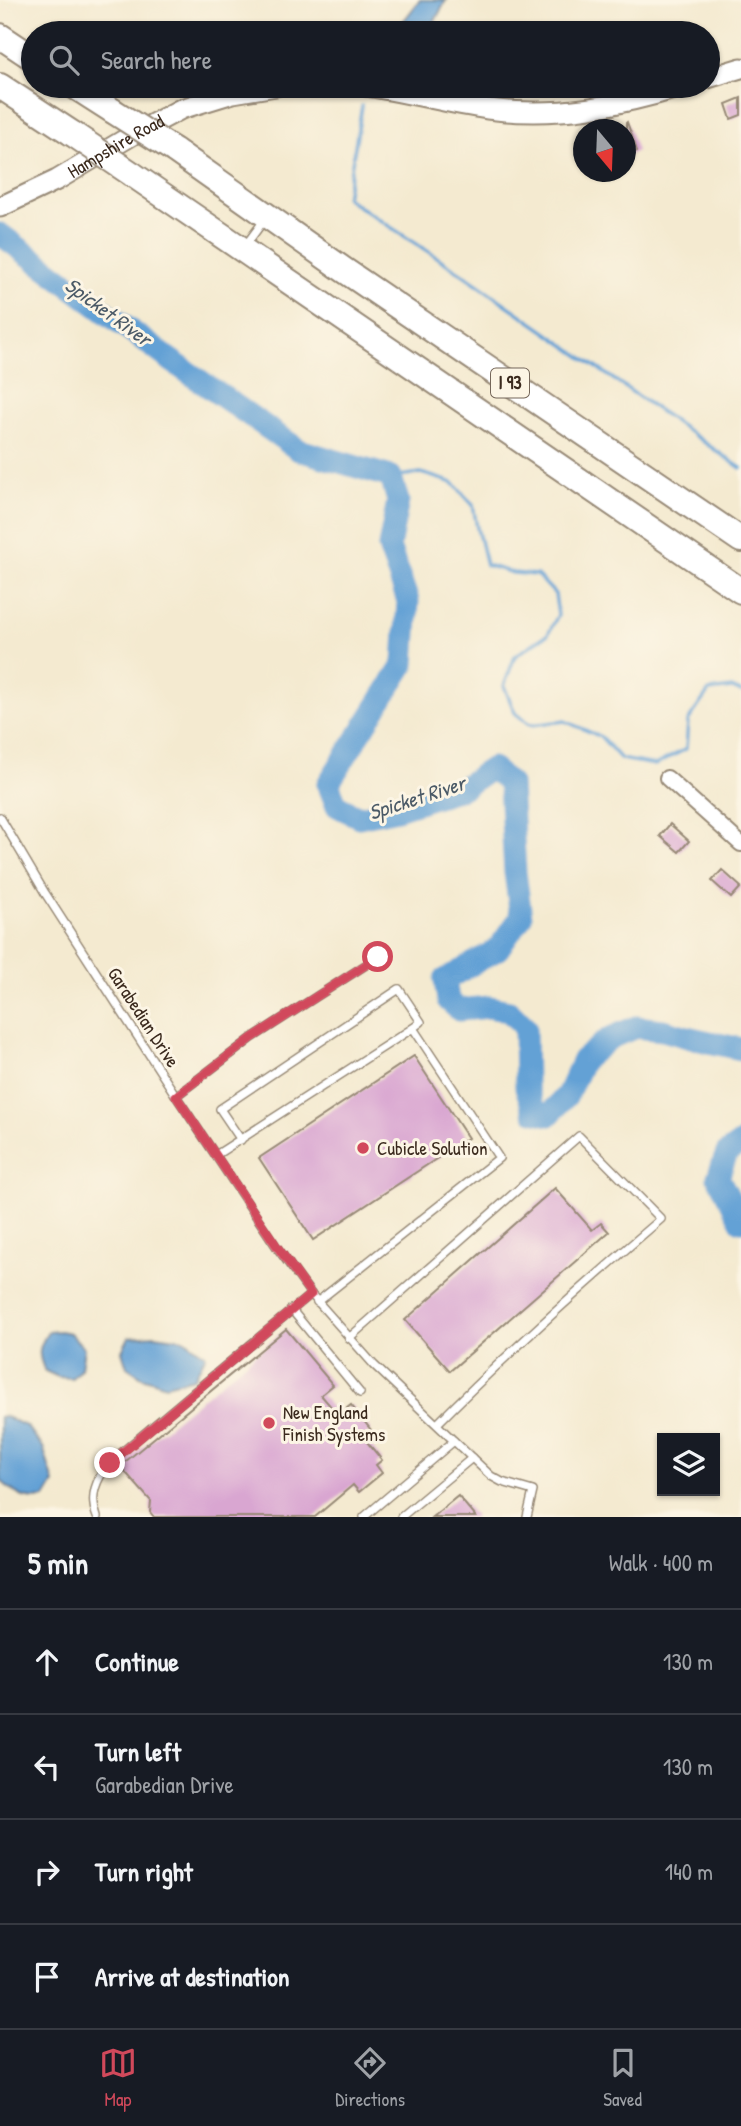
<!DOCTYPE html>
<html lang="en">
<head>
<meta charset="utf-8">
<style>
  :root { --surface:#171b24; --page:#20242c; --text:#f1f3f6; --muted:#9ea1a6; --line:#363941; --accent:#d1495b }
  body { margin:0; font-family:"Patrick Hand",sans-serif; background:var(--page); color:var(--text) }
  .controls { position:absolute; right:21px; bottom:21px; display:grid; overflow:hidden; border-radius:0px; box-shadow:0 2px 5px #0004 }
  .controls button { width:63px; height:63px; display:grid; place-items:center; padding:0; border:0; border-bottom:2px solid var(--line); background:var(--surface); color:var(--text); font:35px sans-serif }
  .compass { position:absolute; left:573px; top:119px; width:63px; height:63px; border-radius:50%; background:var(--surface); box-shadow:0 2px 5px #0004; rotate:161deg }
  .stop { position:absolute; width:21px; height:21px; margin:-16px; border:5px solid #d1495b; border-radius:50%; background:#fff }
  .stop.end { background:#d1495b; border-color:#fff; box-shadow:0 2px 7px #0008 }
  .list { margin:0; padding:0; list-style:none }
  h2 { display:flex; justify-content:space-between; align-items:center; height:91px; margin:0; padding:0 28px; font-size:30px }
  h2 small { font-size:23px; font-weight:400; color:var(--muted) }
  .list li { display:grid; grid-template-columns:46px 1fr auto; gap:21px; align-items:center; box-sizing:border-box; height:105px; padding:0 28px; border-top:2px solid var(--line) }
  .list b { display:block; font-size:26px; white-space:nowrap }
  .list p { margin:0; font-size:23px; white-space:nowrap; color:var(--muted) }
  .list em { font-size:23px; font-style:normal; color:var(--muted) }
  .icon { flex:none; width:38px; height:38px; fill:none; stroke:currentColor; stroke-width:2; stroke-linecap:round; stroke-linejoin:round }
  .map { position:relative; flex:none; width:741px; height:1517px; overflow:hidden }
  .search { position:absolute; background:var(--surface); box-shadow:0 2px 5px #0004; left:21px; right:21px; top:21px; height:77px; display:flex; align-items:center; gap:18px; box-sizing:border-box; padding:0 24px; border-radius:38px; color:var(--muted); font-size:26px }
  .sheet { height:511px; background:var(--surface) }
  nav { display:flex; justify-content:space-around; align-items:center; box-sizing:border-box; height:98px; border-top:2px solid var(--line); background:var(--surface); font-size:19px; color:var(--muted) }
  nav a { display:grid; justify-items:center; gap:4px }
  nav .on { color:var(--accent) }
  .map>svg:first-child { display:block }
  .water { fill:#64a1d5; stroke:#50667a; stroke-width:2 }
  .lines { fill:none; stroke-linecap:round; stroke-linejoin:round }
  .stream { stroke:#64a1d5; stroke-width:3.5 }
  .river { stroke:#64a1d5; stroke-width:23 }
  .building { fill:#d9a6d1 }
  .lane-casing { stroke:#988a77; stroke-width:10 }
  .street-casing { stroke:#988a77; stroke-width:18 }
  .secondary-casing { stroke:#988a77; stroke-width:23 }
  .highway-casing { stroke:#988a77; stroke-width:28 }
  .lane { stroke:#fff; stroke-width:7 }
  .street { stroke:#fff; stroke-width:14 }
  .secondary { stroke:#fff; stroke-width:19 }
  .highway { stroke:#fff; stroke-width:24 }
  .highway-bridge-casing { stroke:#988a77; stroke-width:28; stroke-linecap:butt }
  .highway-bridge { stroke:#fff; stroke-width:24 }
  .route { stroke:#d1495b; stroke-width:9 }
  .poi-dot { fill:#d1495b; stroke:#fcf5e5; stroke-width:2.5 }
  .labels { text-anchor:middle; stroke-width:6; stroke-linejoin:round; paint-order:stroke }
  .shield { fill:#fcf5e5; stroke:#75675a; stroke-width:2 }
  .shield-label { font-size:18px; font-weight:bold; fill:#3b2a1e }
  .street-label { font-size:19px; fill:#3b2a1e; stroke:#fcf5e5 }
  .poi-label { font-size:19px; fill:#3b2a1e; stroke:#fcf5e5; text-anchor:start }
  .water-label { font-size:21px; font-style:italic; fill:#4b5a67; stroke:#fcf5e5 }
</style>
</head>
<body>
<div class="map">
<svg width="741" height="1517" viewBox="0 0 741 1517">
  <rect width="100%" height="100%" fill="#fcf5e5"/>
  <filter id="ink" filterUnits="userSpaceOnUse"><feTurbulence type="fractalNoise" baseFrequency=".0143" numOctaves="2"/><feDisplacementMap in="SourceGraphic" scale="14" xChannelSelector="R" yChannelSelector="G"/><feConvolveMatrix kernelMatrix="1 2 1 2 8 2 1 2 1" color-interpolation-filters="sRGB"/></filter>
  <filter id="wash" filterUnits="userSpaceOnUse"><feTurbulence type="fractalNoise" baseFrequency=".00686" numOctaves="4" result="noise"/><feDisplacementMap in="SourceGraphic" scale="28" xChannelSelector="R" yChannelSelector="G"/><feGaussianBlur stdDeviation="1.57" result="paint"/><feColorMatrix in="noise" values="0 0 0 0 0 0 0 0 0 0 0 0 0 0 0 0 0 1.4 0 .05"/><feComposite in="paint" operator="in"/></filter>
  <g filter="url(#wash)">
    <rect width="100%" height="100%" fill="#f4ead0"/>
    <g class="water">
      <polygon points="420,0 446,0 436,19 424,33 394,33"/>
      <path d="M60,1331L70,1333L84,1348L81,1368L72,1378L58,1377L45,1371C37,1354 38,1348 48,1332Z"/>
      <polygon points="155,1335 184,1339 206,1355 194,1378 166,1385 142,1377 127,1367 122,1351 129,1337"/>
      <path d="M4,1416L26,1426L43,1447L54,1483L45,1498C22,1501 16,1494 0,1480V1417Z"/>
    </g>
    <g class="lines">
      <g class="stream">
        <polyline points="362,106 346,198 464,275 741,468"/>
        <polyline points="391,477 421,473 453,483 473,505 477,528 486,565 513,573 537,575 555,594 558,615 548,634 515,656 504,686 515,713 530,725 565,721 601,737 621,759 655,765 686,749 688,721 709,691 732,688 741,692"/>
      </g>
      <g class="river">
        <polyline points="0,234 169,359 299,450 391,477 398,501 389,547 408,601 404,664 328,784 337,806 359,817 397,809 462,788 492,768 510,784 515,872 521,917 498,949 445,980 448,1000 459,1010 489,1007 509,1011 525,1027 526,1087 534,1111 549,1115 567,1095 583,1060 610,1038 636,1027 663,1030 691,1038 741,1049"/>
        <polyline points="741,1143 727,1153 718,1177 741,1221"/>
      </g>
    </g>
    <g id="blocks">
      <g class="building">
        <polygon points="741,98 741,115 731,119 726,104"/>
        <polygon points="627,122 637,151 626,156 626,123"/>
        <polygon points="670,824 689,841 679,852 660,836"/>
        <polygon points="722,870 741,887 731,898 712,881"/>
        <polygon points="414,1056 468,1138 313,1240 259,1158"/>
        <polygon points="555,1188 592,1230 601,1223 609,1232 450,1371 405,1320"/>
        <polygon points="286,1329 333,1385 321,1395 338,1415 351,1405 371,1430 363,1437 382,1460 376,1465 382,1473 359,1492 353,1485 315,1517 154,1517 150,1512 151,1501 120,1466"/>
        <polygon points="458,1496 476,1517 432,1517"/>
      </g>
    </g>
  </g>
  <g filter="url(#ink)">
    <use href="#blocks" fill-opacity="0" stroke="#988a77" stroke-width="2"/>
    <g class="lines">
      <defs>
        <g id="lane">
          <polyline points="245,246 265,219"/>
          <polyline points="0,817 45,893 176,1096 276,1246 311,1294 374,1365 491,1476 502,1482 533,1491 527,1517"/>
          <polyline points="176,1096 252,1038 378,957"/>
          <polyline points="241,1140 220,1109 399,989 421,1022 413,1028"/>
          <polyline points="216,1155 413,1028 499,1158 317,1302"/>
          <polyline points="291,1309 360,1393"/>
          <path d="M349,1338L579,1136L661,1219C584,1285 508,1352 437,1424"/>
          <path d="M97,1517C89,1496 96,1480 109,1463L311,1294"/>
          <polyline points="364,1517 454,1441"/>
          <polyline points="401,1517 472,1458"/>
        </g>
        <polyline id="street" points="667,778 741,844"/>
        <g id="secondary">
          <polyline points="708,78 741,68"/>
          <path d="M366,86C407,92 447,103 488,109C556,118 620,106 684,86"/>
          <path id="s1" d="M0,207L57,180L134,134L181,109L233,93L276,86"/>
        </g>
        <g id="highway">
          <polyline points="0,36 33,58"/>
          <polyline points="0,86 73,134"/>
          <polyline points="74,86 113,111"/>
          <polyline points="174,150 344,270 741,540"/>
          <polyline points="132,174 741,591"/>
        </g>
      </defs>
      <use href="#lane" class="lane-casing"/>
      <use href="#street" class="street-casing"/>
      <use href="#secondary" class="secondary-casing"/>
      <use href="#highway" class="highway-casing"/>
      <use href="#lane" class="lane"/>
      <use href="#street" class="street"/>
      <use href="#secondary" class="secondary"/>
      <use href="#highway" class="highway"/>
      <defs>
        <g id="highway-bridge">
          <polyline points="113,111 174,150"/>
          <polyline points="73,134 132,174"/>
        </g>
      </defs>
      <use href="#highway-bridge" class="highway-bridge-casing"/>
      <use href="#highway-bridge" class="highway-bridge"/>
    </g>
  </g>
  <g class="lines" filter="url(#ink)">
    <polyline class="route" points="110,1463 311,1294 276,1245 176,1096 252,1038 378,957"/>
  </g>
  <g class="poi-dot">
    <circle cx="363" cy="1148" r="7"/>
    <circle cx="269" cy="1423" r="7"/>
  </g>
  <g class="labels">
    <rect class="shield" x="491" y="368.5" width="38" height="29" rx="5"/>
    <g class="shield-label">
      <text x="510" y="389">I 93</text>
    </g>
    <g class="street-label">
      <text dy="7" stroke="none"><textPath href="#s1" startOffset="131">Hampshire Road</textPath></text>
      <text transform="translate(144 1017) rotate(57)" y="7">Garabedian Drive</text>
    </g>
    <g class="poi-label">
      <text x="377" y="1155">Cubicle Solution</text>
      <text x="283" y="1419">New England<tspan x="283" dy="22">Finish Systems</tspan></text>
    </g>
    <g class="water-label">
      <text transform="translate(108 312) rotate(36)" y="7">Spicket River</text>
      <text transform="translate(417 798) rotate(-18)" y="7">Spicket River</text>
    </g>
  </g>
</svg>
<div class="controls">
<button><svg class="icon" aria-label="layers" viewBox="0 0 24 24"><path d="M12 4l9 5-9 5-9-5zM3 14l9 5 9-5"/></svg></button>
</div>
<svg class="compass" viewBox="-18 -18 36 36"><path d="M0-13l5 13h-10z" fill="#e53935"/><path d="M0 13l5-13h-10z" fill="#9ea1a6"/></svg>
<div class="stop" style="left:378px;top:957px"></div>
<div class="stop end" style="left:110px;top:1463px"></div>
<div class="search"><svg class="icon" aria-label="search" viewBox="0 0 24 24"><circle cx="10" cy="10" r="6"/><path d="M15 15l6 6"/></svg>Search here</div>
</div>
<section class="sheet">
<h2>5 min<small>Walk · 400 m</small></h2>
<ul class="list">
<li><svg class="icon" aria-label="ahead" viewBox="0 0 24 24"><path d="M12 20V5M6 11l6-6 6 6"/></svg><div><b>Continue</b></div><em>130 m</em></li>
<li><svg class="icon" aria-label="left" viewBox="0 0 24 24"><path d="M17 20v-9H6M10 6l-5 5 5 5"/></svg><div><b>Turn left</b><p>Garabedian Drive</p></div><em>130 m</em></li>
<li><svg class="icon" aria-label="right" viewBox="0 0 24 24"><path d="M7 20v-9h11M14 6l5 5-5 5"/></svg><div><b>Turn right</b></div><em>140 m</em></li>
<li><svg class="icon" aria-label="arrive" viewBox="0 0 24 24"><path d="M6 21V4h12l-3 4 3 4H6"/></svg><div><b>Arrive at destination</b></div></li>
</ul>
</section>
<nav>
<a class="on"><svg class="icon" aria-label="map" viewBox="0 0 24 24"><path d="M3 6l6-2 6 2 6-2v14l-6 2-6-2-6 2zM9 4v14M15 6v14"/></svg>Map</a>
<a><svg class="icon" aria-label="directions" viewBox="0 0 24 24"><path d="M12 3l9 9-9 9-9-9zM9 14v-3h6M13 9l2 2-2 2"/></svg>Directions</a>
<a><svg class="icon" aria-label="saved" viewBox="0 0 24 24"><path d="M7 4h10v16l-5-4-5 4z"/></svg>Saved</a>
</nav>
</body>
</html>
